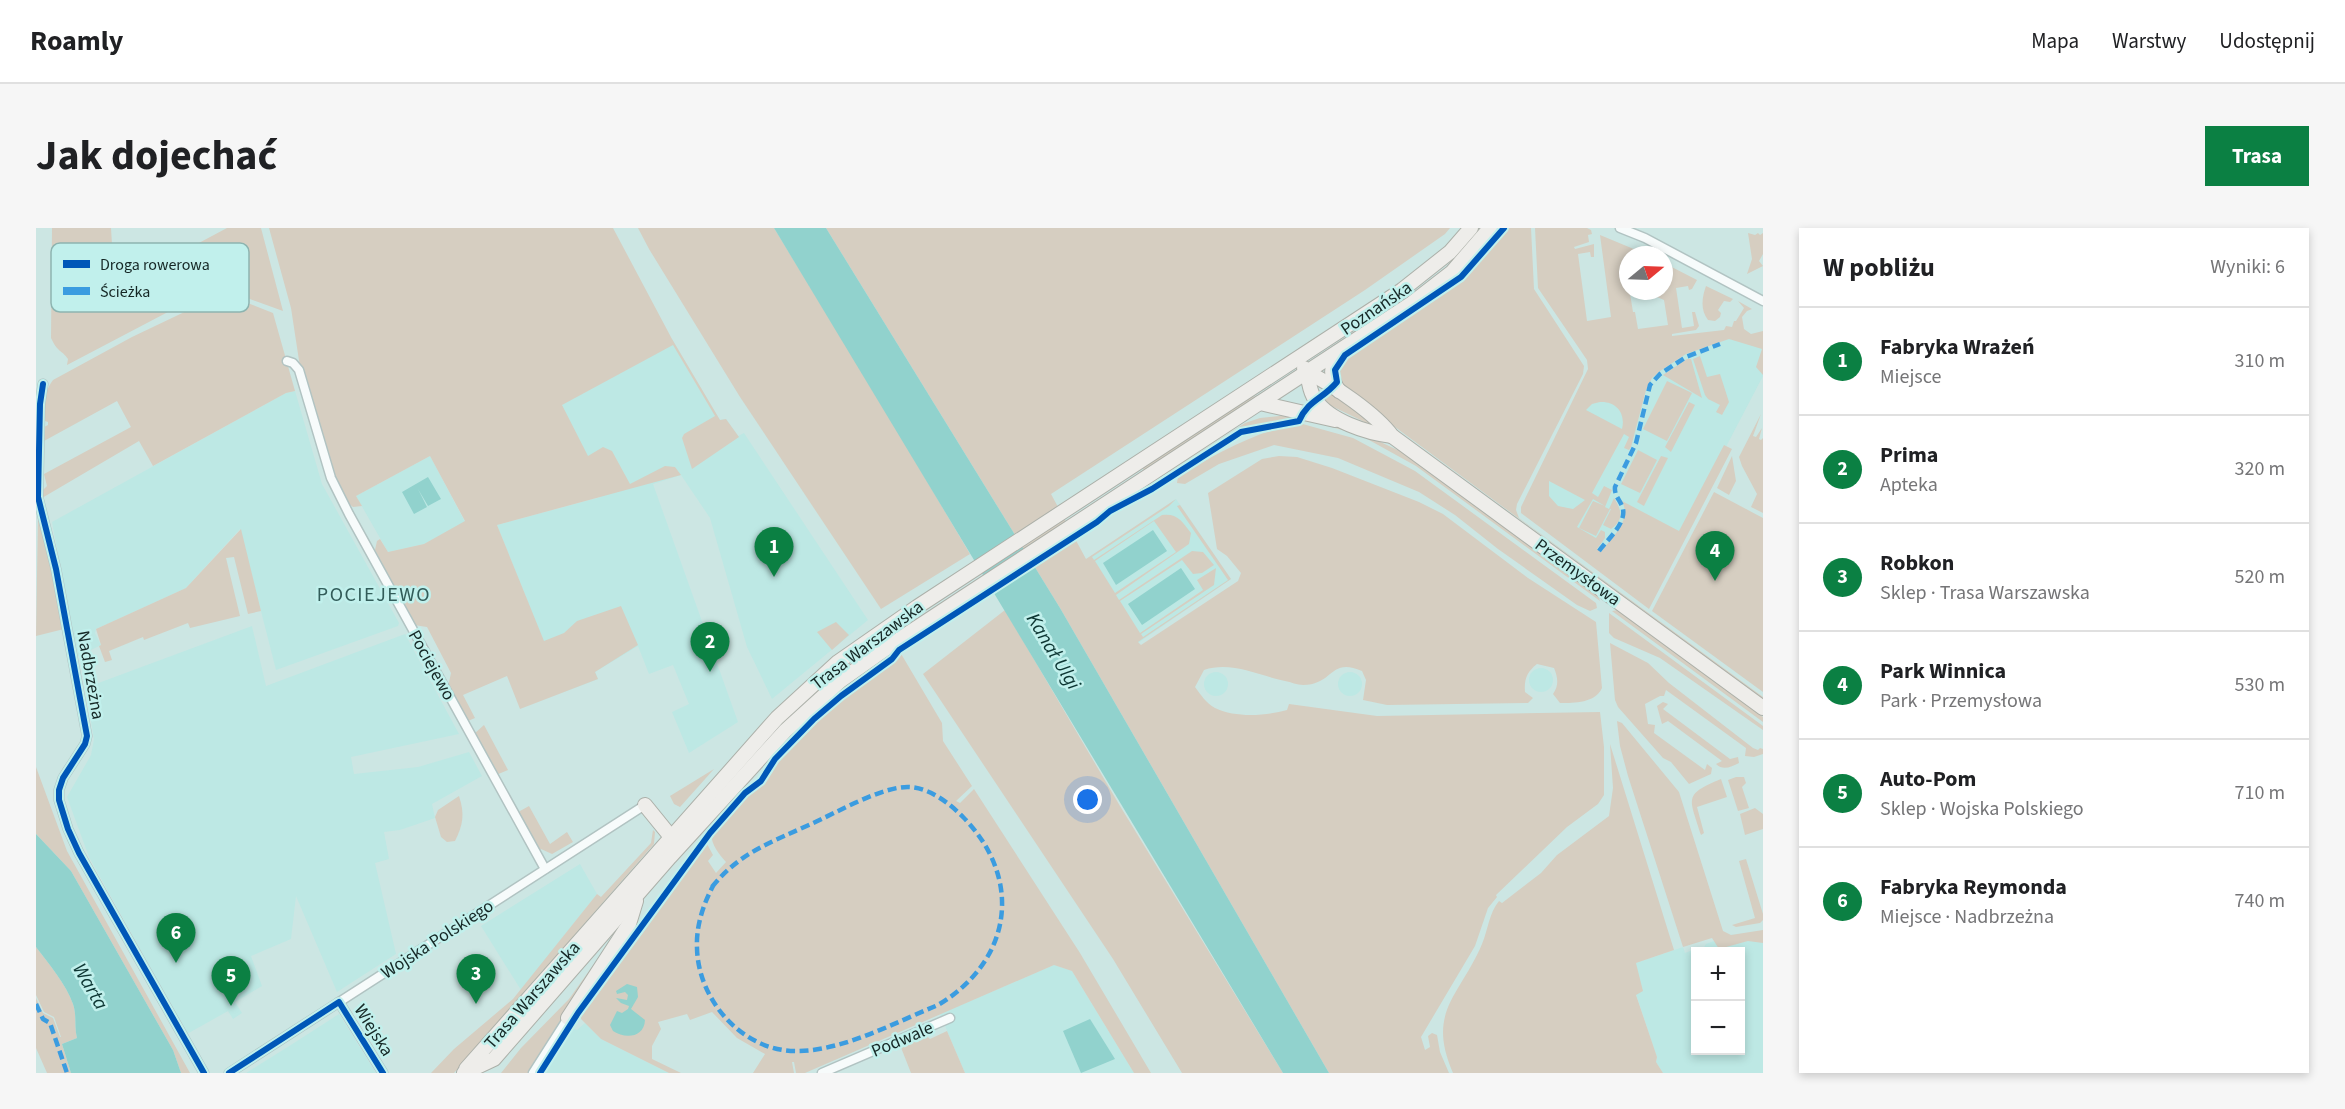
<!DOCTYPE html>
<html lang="pl">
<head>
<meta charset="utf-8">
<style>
  :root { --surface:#fff; --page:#f6f6f6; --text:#202124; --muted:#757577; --line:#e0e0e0; --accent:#0b8043 }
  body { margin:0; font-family:"Source Sans 3",sans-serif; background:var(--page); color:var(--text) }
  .controls { position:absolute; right:18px; bottom:18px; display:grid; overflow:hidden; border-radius:0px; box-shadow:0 3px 9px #0003 }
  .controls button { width:54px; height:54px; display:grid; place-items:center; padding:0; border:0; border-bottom:2px solid var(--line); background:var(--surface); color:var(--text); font:30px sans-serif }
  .compass { position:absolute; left:1583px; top:18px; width:54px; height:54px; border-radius:50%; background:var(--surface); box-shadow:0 3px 9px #0003; rotate:71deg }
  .you { position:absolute; left:1052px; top:572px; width:21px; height:21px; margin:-15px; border:4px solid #fff; border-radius:50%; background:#1a73e8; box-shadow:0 0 0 9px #1a73e833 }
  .badge { display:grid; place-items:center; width:39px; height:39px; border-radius:50%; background:var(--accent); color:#fff; font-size:20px; font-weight:700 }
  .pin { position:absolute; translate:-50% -50px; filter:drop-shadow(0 2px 3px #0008) }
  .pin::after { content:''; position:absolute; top:32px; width:21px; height:18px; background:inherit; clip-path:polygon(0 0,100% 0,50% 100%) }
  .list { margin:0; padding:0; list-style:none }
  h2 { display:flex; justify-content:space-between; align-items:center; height:78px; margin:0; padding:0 24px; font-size:26px }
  h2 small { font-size:20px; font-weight:400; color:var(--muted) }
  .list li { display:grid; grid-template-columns:39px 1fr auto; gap:18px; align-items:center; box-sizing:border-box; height:108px; padding:0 24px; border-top:2px solid var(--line) }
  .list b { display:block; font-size:22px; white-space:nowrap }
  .list p { margin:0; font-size:20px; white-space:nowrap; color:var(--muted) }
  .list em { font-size:20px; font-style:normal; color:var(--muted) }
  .map { position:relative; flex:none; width:1727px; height:845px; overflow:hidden; border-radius:0px }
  header { display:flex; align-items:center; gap:36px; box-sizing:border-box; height:84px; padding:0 30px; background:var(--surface); border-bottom:2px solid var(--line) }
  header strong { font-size:28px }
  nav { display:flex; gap:33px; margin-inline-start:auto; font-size:21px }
  .intro { display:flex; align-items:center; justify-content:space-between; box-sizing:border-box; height:144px; padding:0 36px }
  h1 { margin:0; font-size:42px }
  .button { padding:15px 27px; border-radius:0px; background:var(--accent); color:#fff; font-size:21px; font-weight:700 }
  main { display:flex; gap:36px; padding:0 36px }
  aside { flex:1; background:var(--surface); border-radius:0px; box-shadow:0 3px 9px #0003 }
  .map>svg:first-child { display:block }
  .built { fill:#bde8e4; fill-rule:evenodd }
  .green { fill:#d6cec1; fill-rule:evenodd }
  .water { fill:#91d2cd }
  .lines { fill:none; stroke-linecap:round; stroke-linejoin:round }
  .street-casing { stroke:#b1c3c2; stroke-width:11 }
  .primary-casing { stroke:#acb0a9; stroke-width:16 }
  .street { stroke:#f7fbfb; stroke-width:8 }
  .primary { stroke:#eeedea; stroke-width:14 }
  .quiet { stroke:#3b9ce0; stroke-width:4.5; stroke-dasharray:9 4.5; stroke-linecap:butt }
  .cycleway-casing { stroke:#c1f0ec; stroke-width:10 }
  .cycleway { stroke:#0057b8; stroke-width:6 }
  .labels { text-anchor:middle; stroke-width:5; stroke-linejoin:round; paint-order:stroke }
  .street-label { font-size:18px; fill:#152725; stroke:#c1f0ec }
  .neighbourhood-label { font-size:20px; letter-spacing:1.5px; fill:#325c59; stroke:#c1f0ec }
  .water-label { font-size:20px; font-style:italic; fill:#0d3633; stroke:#c1f0ec }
  .key { fill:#c1f0ec; stroke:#8db4b0; stroke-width:1.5 }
  .key-label { font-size:16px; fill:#152725 }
</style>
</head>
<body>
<header>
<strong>Roamly</strong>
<nav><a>Mapa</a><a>Warstwy</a><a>Udostępnij</a></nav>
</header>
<div class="intro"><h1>Jak dojechać</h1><a class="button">Trasa</a></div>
<main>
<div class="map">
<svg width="1727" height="845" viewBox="0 0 1727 845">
  <rect width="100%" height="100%" fill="#cce6e3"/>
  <g class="built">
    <polygon points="1682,105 1727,116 1727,148 1646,303 1565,324 1495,272 1561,144"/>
    <polygon points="636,111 684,192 690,191 702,208 708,205 832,392 736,471 711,419 674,290 645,247 617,256 702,494 653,525 636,484 653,476 637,437 613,446 602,418 559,444 562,451 528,464 461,297 565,269 516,176"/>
    <polygon points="259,163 286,256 363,395 362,398 240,442 204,301 150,360 60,401 59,405 65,417 41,429 16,294 250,165"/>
    <polygon points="394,228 429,294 388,316 352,324 320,268"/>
    <polygon points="1140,271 1195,351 1102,415 1049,332"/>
    <polygon points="216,398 230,458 369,406 423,506 315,529 318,546 382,539 433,524 446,548 396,576 399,590 364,602 348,604 353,631 339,635 360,726 301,764 260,668 255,711 215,728 226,758 199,774 206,785 197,791 192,783 151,806 53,629 31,569 55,527 58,511 49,460"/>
    <circle cx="1505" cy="452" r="12"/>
    <circle cx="1314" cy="456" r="12"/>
    <circle cx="1180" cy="456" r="12"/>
    <polygon points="544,636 561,666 485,762 445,698"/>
    <path d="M1727,704V845H1627L1620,834L1621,829L1600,766V735L1647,719L1649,725L1664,719L1667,721L1670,716L1694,707ZM1660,724H1704V822H1660Z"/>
    <polygon points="1018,737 1036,743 1098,845 929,845 904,786"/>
    <polygon points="303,786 340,845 210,845 258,815"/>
    <polygon points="549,795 565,811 633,845 508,845 536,800 541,802"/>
  </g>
  <g class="green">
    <path d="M16,0H75L78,49L82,58L191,0H225L247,83L186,61L170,64L31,137L32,131C25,121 22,125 15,110Z"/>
    <polygon points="233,0 577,0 636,111 684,192 690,191 703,209 656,241 646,210 648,206 679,188 637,117 526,177 552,228 567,219 576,223 594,256 629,238 639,239 645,247 461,297 508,413 528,405 541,393 585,378 602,417 559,444 562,451 484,481 471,448 427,467 439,490 432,493 412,459 415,445 391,399 378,397 339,322 341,313 344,311 352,324 388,316 429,293 394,228 320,268 326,278 317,279 312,275 301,254 275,166 264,139 255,80"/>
    <polygon points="602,0 738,0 836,160 934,326 845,381 704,169 613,21"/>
    <path d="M790,0H1414L1409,6L1329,62L1015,266L1050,331L1140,271L1133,278L1056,329L1058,332L1126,287C1141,285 1146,293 1155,305L1153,316L1080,367L1083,372L1156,323L1167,324L1178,337L1166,345L1157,346L1146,332L1084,373L1104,405L1167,362L1161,352L1180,340L1178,357L1105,406L1107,409L1192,352L1141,278L1144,277L1195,351L1102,414L1105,417L1202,353L1205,345L1191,328L1181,321L1172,265L1226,231L1243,228L1261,229L1296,240L1383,274L1407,286L1492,350L1560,394L1566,460C1559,475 1539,475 1524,475L1517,466C1523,457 1522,450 1518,440L1501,436C1491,444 1488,451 1489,464L1497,470L1492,475L1351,477L1327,472L1330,452L1326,443C1293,429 1298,457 1267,457C1261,457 1255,454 1249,453C1221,447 1195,433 1168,442L1159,459C1165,467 1170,475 1179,480C1200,490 1229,488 1251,482L1253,476L1341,488L1564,484L1568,519V567L1562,576L1531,599L1460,667L1461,669L1452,680L1439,718L1385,809L1389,822L1394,819L1392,808L1396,805L1401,807L1404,824L1413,845H1293L1024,380ZM1118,293L1140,324L1079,365L1059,333Z"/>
    <polygon points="1471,0 1495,0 1498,61 1548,138 1547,146 1481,276 1480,282 1483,290 1727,469 1727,471 1340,185 1306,158 1301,144 1308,130 1426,50"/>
    <path d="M1499,0H1551L1555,2L1556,6L1552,7L1553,14L1538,19L1539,21L1558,16V29H1555L1554,24L1542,26L1551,93L1575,89L1564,7L1605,24L1604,27H1592V34L1589,35L1597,84H1599L1602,101L1632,97L1628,72L1621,69L1618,63H1628V35L1661,52L1656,61L1653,62L1652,58L1640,60L1646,100L1658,98L1656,84H1659L1663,98L1660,102L1636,106V108L1688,102L1690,98L1696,99L1698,93H1700L1708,80L1702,73L1716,81L1711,83L1706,89L1708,101L1715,106L1727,103V147L1720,139L1726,121L1693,111L1650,126L1624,143L1616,150L1610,162L1595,219L1593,222L1588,220L1593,209L1588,206L1556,265L1562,269L1568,258L1576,262L1569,279L1573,281L1578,270C1586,282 1588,292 1575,301L1567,297L1575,281H1574L1560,308L1543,300L1557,273L1569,278L1557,271L1541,299L1560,310L1565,302L1569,304V310L1561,321L1565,324C1576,309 1596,293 1586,273L1643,303L1688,217L1696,221L1613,381L1485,285V279L1552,141L1551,132L1502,60ZM1564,174C1580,173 1590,185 1586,201L1550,182L1556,176ZM1513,253L1549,272L1537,281L1522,278L1513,268Z"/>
    <polygon points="1712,5 1719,7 1722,5 1724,7 1727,5 1727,26 1723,33 1727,38 1711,46 1716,31"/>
    <path d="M1670,58L1697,71L1694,74L1688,73L1682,82L1685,85L1684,89L1679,93L1672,92C1664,82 1666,69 1670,58Z"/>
    <path d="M182,68L199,70L237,85L259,163L250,165L117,238L103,213L6,270L7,262L11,258L8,246L95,199L81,173L8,213V199L12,197V194L9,193C6,178 8,164 17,152L96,109Z"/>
    <polygon points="1664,128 1671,149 1684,146 1693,174 1686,187 1680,184 1684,177 1672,171 1669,167 1657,131"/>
    <polygon points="1651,131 1655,131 1666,170 1627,147"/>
    <polygon points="1631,153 1656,165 1631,213 1607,201"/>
    <polygon points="1227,165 1109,244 1105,237 1206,173"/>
    <polygon points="1297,165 1345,202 1285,173"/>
    <polygon points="1653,174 1659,177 1635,224 1629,219"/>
    <polygon points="1725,186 1717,208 1720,209 1726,200 1723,211 1725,212 1727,210 1727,285 1715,279 1721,266 1706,238 1703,229"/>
    <polygon points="1253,187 1263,187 1260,190 1204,201 1134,246 1133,244 1209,195 1224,190"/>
    <polygon points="1269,188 1325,205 1366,224 1562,367 1564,373 1380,238 1324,207 1270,192"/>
    <path d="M1263,195L1317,210L1379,243L1560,375L1561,380L1554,383L1541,377L1462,321L1419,287L1383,264L1302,230L1238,217L1183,236L1149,256L1141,255L1142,248C1181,225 1219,204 1263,195Z"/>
    <polygon points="1602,222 1621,232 1604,265 1585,256"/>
    <polygon points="1625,228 1632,230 1608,278 1601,274"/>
    <polygon points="1696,228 1700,253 1693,267 1681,260"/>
    <polygon points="1678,264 1727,290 1727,464 1616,383"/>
    <polygon points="2,288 15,333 28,401 0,408"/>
    <polygon points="205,301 225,383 212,386 198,329 190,330 204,388 154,400 152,395 108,412 107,409 73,423 76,432 69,434 63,418 65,417 60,401 150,360"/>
    <polygon points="969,382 1084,578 1247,845 1146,845 1077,731 887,446"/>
    <polygon points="1582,382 1727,489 1727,494 1576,383"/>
    <polygon points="1573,385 1727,498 1727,502 1624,430 1578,410 1573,405"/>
    <polygon points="800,394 813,407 796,422 781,404"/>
    <polygon points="1574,415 1612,435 1633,455 1717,520 1722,522 1724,520 1727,521 1727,526 1718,529 1709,528 1710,520 1630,462 1628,468 1624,468 1609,476 1612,496 1619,497 1618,505 1669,542 1671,536 1676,540 1675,546 1653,556 1635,534 1627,530 1582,479 1579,472"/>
    <path d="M864,424L906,495L907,513L936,558L920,573L924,575L938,561L1044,725L1115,845H1098L1036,743L1018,737L769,845H760L758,834H756L758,845H717L729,826L701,810L676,784L654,792L651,786L622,794L625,801L616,818V831L645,845H633L565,811L545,791V783L670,614L677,627L672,633L680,645L690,634C683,626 676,618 675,606L711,565L725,555L735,539L778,493L823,456L857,432Z"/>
    <path d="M1627,474L1632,476L1627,481L1694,531L1702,529L1703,535C1695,539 1687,543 1680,536L1686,533L1632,493L1626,496L1621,478Z"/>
    <polygon points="1581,493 1586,495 1643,564 1687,703 1695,707 1727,702 1727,715 1712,713 1683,721 1676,710 1647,719 1592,548 1584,518"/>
    <polygon points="448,497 472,542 460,547 438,506"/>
    <path d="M1574,516L1638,722L1600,735L1607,763L1600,767L1621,829L1620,834L1627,845H1417C1390,783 1424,768 1446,716C1452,702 1453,685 1463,673L1466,675L1505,645L1521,627L1573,588L1577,560Z"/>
    <polygon points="0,539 31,623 154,845 145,845 137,822 35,643 0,606"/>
    <polygon points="678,541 644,579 638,576 634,568"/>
    <polygon points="1700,549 1708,549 1710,555 1706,559 1713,580 1702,583 1692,552"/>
    <path d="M1685,551L1691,569L1661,579L1668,605L1665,607C1654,570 1646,567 1685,551Z"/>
    <path d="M423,568C429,586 427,597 419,613L411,614L405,609L399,589L402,582Z"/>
    <polygon points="493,578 514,616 531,604 537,614 516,626 505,621 503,623 482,586 484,583"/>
    <polygon points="1719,580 1727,586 1727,601 1709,607 1704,586"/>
    <polygon points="617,602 619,604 618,616 418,845 395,845 418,821 477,771 561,666 565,669 615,615"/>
    <polygon points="1710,631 1727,686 1727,692 1724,695 1700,699 1696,697 1719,690 1703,633"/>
    <polygon points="581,704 538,777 524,794 492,845 465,845 485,820 533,771"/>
    <path d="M0,719C13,736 30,756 37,776C41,787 38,799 41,810L26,816L35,845H11L0,820V770L7,785L17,790L24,809H25L18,789L8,784L0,767Z"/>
    <polygon points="911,803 929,845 875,845 864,817 889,807 894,811"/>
  </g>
  <g class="water">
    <polygon points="738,0 790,0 1024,380 1293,845 1247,845"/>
    <polygon points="392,249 405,271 392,278 382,261 391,279 378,286 366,264"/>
    <polygon points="1117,302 1131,323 1080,357 1067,335"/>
    <polygon points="1145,340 1159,361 1106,397 1092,376"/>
    <path d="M0,606L35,643L137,822L145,845H35L26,816L41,810C38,799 41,787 37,776C30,756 13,736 0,719Z"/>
    <path d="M591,756L601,759L602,769L595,781L609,792C608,810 589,811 577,803L574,797L581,783L586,785L592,781L593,778L585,775L580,770L591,772L592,767L589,764L581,766L580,763Z"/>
    <polygon points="1054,791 1079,831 1045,845 1027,803"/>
  </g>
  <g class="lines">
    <defs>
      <g id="street">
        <polyline points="1584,0 1609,10 1727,73"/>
        <polyline points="251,133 257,135 263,142 295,250 313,286 509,641"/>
        <polyline points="7,156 4,176 2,269 20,341 51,508 49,516 27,550 23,562 23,572 32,601 43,625 168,845"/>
        <polyline points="303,774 347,845"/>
        <polyline points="193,845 609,577"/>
        <polyline points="497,845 532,790"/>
        <polyline points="786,845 914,790"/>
      </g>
      <g id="primary">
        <path d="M1302,124C1295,139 1293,149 1303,163"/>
        <path d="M1268,140C1274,149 1272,162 1279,171C1293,193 1331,205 1356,208"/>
        <path d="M1271,144C1296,156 1340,186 1356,208L1727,480"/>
        <polyline points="1224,175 1299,192"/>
        <polyline points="609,577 635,609 635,618"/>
        <polyline points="532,790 593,696 600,673"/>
        <polyline points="430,841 741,490 802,434 881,379 1366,62 1414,24 1435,0"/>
        <polyline points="428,845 458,831 634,629 749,503 804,453 859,414 1376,75 1416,44 1454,0"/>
      </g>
    </defs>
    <use href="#street" class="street-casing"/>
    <use href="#primary" class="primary-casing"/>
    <use href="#street" class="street"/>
    <use href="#primary" class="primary"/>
    <g class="quiet">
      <path d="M1563,323C1571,312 1590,296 1587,281C1585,273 1578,268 1579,259L1600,215L1614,157L1624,146L1650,129L1684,116"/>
      <path d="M676,659C704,624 736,614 775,596C800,585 846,558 873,559C894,560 913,575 927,589C988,651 976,733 902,777C860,794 809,822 763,823C708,825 662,773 661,720C660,698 667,677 677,658"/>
      <polyline points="0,776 7,791 14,795 31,845"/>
    </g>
    <defs>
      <g id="cycleway">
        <polyline points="7,156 4,176 2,269 20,341 51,508 49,516 27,550 23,562 23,572 32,601 43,625 168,845"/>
        <polyline points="193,845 303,774 347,845"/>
        <path d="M504,845L542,785L674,605L709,565L725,553L739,531L778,491L805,468L856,431L863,422L1061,294L1074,283L1116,261L1205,204L1263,193C1272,172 1287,171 1301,154L1299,142L1309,127L1425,49L1468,0"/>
      </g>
    </defs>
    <use href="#cycleway" class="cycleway-casing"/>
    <use href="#cycleway" class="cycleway"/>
  </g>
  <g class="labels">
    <g class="street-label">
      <text transform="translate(1340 80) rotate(-34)" y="6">Poznańska</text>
      <text transform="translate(1542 344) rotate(36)" y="6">Przemysłowa</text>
      <text transform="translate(831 417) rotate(-37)" y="6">Trasa Warszawska</text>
      <text transform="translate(396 437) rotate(61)" y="6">Pociejewo</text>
      <text transform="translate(55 447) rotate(80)" y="6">Nadbrzeżna</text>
      <text transform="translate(401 711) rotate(-33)" y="6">Wojska Polskiego</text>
      <text transform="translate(496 767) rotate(-49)" y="6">Trasa Warszawska</text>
      <text transform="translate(338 802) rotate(58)" y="6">Wiejska</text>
      <text transform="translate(866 811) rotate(-23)" y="6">Podwale</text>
    </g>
    <g class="neighbourhood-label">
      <text x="338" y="373">POCIEJEWO</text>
    </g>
    <g class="water-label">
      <text transform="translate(1018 423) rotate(59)" y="7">Kanał Ulgi</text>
      <text transform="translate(55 758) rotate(60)" y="7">Warta</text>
    </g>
  </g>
  <rect x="15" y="15" width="198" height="69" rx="9" class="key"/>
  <rect x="27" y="32" width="27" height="8" fill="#0057b8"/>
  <rect x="27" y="59" width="27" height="8" fill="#3b9ce0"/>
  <g class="key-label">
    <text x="64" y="42">Droga rowerowa</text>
    <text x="64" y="69">Ścieżka</text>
  </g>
</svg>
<div class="controls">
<button>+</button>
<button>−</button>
</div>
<svg class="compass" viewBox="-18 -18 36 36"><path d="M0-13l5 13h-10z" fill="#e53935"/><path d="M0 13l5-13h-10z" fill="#757577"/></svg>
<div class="you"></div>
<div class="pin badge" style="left:738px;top:349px">1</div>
<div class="pin badge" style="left:674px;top:444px">2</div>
<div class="pin badge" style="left:440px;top:776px">3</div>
<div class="pin badge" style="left:1679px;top:353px">4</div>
<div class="pin badge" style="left:195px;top:778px">5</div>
<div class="pin badge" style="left:140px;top:735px">6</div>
</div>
<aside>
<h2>W pobliżu<small>Wyniki: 6</small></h2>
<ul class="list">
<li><span class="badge">1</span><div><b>Fabryka Wrażeń</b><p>Miejsce</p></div><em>310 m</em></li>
<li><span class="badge">2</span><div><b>Prima</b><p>Apteka</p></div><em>320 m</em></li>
<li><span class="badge">3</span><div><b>Robkon</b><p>Sklep · Trasa Warszawska</p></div><em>520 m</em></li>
<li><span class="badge">4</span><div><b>Park Winnica</b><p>Park · Przemysłowa</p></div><em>530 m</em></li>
<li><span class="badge">5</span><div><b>Auto-Pom</b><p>Sklep · Wojska Polskiego</p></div><em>710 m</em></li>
<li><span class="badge">6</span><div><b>Fabryka Reymonda</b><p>Miejsce · Nadbrzeżna</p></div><em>740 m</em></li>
</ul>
</aside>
</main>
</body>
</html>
